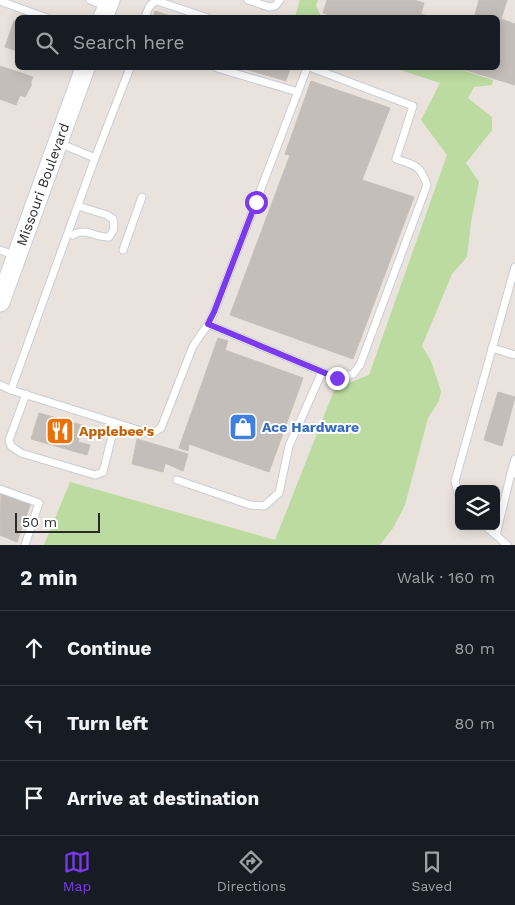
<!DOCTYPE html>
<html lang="en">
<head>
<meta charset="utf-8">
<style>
  :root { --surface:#171b24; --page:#20242c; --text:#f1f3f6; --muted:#9ea1a6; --line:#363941; --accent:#7c3aed }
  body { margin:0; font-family:"Work Sans",sans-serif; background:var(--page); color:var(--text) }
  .controls { position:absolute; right:15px; bottom:15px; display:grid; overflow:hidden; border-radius:8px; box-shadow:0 2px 12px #0003 }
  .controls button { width:45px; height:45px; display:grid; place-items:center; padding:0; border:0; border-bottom:1px solid var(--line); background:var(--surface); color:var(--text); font:25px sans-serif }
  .scale { position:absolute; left:15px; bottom:12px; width:85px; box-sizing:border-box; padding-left:5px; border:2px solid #2a2a2a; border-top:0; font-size:14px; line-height:18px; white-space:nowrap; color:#2a2a2a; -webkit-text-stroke:4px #fff; paint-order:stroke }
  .stop { position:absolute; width:15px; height:15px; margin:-11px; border:4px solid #7c3aed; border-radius:50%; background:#fff }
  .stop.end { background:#7c3aed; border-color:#fff; box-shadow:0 1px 5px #0008 }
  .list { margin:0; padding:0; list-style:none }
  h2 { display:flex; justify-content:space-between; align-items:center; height:65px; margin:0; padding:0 20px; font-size:21px }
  h2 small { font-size:16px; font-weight:400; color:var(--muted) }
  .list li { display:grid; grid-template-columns:32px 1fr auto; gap:15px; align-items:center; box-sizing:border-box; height:75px; padding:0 20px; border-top:1px solid var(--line) }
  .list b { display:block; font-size:19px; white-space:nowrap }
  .list em { font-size:16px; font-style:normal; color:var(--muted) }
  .icon { flex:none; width:28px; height:28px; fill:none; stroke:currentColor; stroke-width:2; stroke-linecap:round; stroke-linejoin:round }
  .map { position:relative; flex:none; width:515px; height:545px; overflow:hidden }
  .search { position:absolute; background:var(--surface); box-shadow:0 2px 12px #0003; left:15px; right:15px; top:15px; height:55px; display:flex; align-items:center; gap:12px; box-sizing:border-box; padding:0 18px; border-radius:8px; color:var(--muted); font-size:19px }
  .sheet { height:290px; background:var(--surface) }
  nav { display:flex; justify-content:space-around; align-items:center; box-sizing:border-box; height:70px; border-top:1px solid var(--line); background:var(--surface); font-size:14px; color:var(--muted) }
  nav a { display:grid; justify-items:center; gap:2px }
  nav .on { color:var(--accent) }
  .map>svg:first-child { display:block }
  .green { fill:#bbdba0 }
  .building { fill:#c3beb9; stroke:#c5bfb7 }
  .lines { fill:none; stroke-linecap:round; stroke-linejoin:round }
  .service-casing { stroke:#c9cdd6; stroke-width:9 }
  .secondary-casing { stroke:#c9cdd6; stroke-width:21 }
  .service { stroke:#fff; stroke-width:7 }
  .secondary { stroke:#fff; stroke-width:19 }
  .route { stroke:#7c3aed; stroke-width:6 }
  .labels { text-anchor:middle; stroke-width:4; stroke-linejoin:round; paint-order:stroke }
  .street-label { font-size:14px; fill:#2a2a2a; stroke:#fff }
  .shop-label { font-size:14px; font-weight:bold; fill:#366cbe; stroke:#fff; text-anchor:start }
  .food-label { font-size:14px; font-weight:bold; fill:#c56008; stroke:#fff; text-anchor:start }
</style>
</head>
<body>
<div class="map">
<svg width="515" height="545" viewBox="0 0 515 545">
  <rect width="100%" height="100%" fill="#eae3dd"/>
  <g class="green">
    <polygon points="300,0 318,0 316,5 321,17 295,17"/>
    <polygon points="394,68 456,68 493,80 492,85 474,87 468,98 492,117 492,130 466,163 479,182 471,222 467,257 452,274 422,346 431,361 441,391 439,401 428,418 405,505 393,528 380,545 44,545 70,482 275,540 335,388 369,375 447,155 421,120 440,83"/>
  </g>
  <g class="building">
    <polygon points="327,0 414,0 424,3 421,14 434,18 339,18 323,13"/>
    <polygon points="479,0 507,0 501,19 515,24 515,85 459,68 498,68 498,18 474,18"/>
    <polygon points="155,11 176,18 153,18"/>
    <polygon points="14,21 18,22 18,51 5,47"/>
    <polygon points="0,66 33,77 30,84 32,84 25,97 20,95 16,105 0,99"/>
    <polygon points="242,68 290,68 286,81"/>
    <polygon points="311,81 390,108 362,180 414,197 353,359 230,315 290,155 285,154"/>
    <polygon points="218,338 228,341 225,350 303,378 269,472 189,444 188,451 179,448"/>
    <polygon points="498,392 515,397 502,446 484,440"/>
    <polygon points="39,413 82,425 78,442 90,445 87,455 31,439"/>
    <polygon points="137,439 188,454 183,471 165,463 163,472 132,464"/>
    <polygon points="1,492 31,503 17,542 0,535"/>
  </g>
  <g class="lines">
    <defs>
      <g id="service">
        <polyline points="90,0 106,6"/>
        <polyline points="248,0 269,7 275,6 280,0"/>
        <polyline points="0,1 47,18"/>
        <path d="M145,18C148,9 149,4 157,1L208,18"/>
        <polyline points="217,68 298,92"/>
        <polyline points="95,158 130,68"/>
        <path d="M73,235C85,227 96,238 109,237C114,231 115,227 113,219L107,215L78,206"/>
        <polyline points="0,250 16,256"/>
        <polyline points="123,250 142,197"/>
        <path d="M208,324L337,378L353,374L360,365L427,185C420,165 415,165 396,159L413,106L312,68"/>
        <polyline points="492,348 515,355"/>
        <polyline points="0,385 11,390 95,158 59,143"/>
        <polyline points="11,390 151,434 161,428 193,346 211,320 307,68"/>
        <polyline points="26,394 9,440 11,446 21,453 95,475 103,472 115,424"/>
        <polyline points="515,474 511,473 515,459"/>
        <polyline points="177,480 250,505 264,506 279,493 289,446 322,372"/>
        <polyline points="0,489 39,503 25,545"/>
        <polyline points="459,496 455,481 515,267"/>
        <polyline points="485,526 496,535"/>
        <polyline points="507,545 496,535 511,473"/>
      </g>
      <g id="secondary">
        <polyline points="103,18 110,0"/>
        <path id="s1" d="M0,302L85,68"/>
      </g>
    </defs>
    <use href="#service" class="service-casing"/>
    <use href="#secondary" class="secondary-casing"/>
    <use href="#service" class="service"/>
    <use href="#secondary" class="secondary"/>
  </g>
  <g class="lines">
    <polyline class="route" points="256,202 214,312 208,324 337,378"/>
  </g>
  <defs>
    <symbol id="shop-square" viewBox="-11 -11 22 22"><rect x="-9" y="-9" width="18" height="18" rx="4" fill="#3f7fe0" stroke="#fff"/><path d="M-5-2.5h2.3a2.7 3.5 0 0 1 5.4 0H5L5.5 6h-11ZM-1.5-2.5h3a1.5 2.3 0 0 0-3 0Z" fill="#fff"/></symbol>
    <symbol id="restaurant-square" viewBox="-11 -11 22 22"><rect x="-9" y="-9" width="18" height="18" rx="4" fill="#e8710a" stroke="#fff"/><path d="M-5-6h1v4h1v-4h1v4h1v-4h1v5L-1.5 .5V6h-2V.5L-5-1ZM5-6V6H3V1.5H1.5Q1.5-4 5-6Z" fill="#fff"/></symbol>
  </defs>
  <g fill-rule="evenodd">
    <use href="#shop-square" x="227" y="411" width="32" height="32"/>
    <use href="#restaurant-square" x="44" y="415" width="32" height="32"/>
  </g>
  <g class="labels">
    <g class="street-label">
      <text dy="5" stroke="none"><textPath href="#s1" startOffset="125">Missouri Boulevard</textPath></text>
    </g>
    <g class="shop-label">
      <text x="262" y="432">Ace Hardware</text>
    </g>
    <g class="food-label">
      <text x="79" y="436">Applebee's</text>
    </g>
  </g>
</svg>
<div class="controls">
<button><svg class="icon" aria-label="layers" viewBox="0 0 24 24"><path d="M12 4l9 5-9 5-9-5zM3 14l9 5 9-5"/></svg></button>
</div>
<div class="scale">50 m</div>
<div class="stop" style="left:256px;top:202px"></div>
<div class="stop end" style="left:337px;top:378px"></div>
<div class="search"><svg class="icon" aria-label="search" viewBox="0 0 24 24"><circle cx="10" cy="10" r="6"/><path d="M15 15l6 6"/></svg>Search here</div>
</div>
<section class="sheet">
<h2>2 min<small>Walk · 160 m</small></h2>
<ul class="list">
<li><svg class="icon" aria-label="ahead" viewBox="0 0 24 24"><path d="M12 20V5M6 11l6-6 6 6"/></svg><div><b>Continue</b></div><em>80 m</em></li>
<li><svg class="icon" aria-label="left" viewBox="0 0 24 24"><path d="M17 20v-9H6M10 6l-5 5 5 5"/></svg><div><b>Turn left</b></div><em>80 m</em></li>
<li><svg class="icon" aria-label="arrive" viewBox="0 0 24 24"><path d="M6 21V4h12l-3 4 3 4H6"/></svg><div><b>Arrive at destination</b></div></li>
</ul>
</section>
<nav>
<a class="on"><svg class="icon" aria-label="map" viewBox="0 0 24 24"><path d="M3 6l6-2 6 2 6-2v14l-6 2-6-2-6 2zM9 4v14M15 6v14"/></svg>Map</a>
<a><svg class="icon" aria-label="directions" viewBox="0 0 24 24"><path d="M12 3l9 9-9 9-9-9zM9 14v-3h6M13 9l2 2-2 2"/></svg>Directions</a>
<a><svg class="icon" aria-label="saved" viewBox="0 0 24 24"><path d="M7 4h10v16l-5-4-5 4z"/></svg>Saved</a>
</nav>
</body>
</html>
